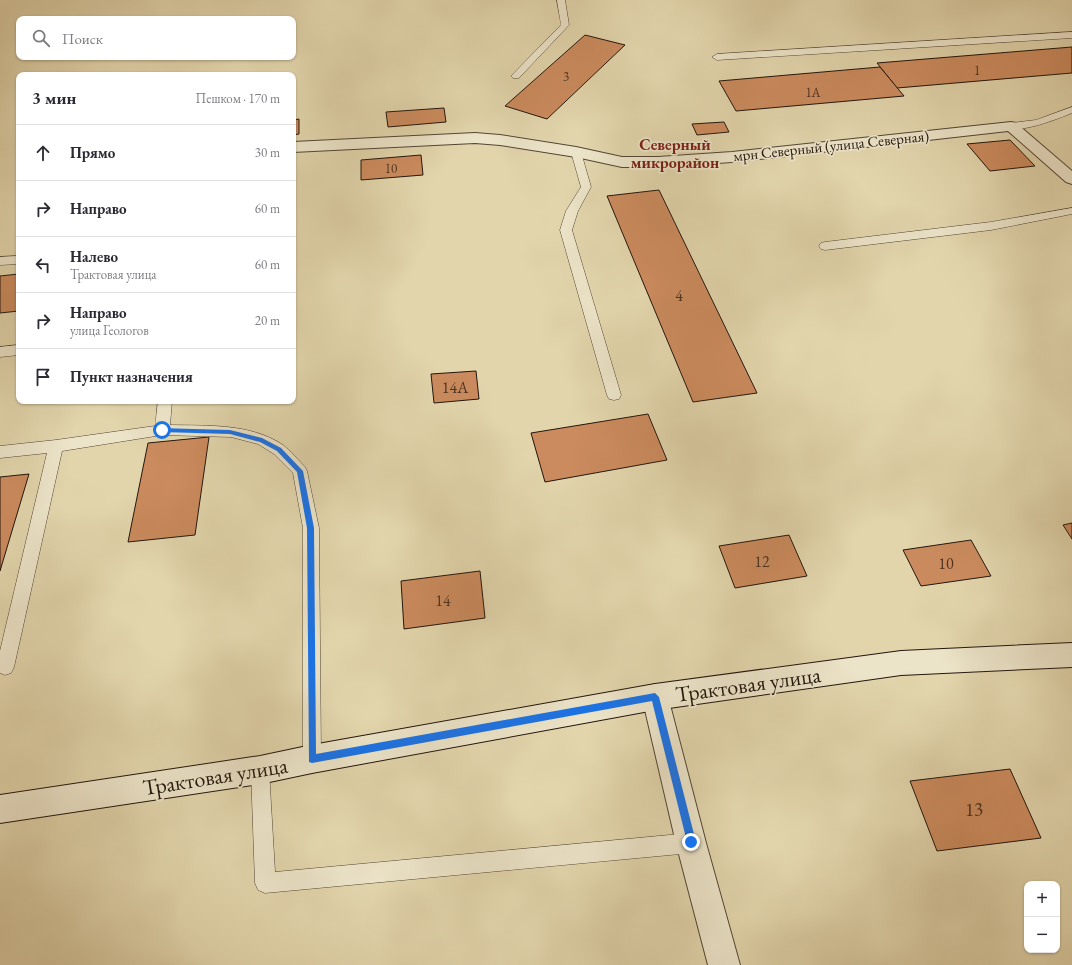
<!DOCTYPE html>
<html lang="ru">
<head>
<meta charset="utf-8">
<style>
  :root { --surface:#fff; --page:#f7f7f7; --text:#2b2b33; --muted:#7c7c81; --line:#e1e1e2 }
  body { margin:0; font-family:"EB Garamond",serif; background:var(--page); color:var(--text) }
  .controls { position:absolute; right:12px; bottom:12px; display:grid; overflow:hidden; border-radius:8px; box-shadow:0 1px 3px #0004 }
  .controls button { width:36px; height:36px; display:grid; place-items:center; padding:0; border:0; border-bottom:1px solid var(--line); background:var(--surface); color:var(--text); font:20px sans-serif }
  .stop { position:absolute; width:12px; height:12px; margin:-9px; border:3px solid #1a73e8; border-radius:50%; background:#fff }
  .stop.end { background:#1a73e8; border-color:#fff; box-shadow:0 1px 4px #0008 }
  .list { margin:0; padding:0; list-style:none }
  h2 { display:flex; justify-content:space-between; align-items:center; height:52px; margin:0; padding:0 16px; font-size:17px }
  h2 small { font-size:13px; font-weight:400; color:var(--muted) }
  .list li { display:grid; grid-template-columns:26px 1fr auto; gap:12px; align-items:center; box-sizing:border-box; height:56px; padding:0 16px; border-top:1px solid var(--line) }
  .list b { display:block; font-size:15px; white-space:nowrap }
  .list p { margin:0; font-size:13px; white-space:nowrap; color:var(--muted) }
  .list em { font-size:13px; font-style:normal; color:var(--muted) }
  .icon { flex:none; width:22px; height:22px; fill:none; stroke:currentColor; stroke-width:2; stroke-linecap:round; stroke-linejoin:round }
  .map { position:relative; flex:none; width:1072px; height:965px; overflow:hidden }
  .search { position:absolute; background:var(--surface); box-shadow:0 1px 3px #0004; left:16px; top:16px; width:280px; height:44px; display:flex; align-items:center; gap:10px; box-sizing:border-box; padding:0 14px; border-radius:8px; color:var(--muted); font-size:15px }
  .panel { position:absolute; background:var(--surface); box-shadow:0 1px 3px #0004; left:16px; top:72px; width:280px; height:332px; border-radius:8px }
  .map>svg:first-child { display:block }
  .building { fill:#cb8b5e; stroke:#22150d }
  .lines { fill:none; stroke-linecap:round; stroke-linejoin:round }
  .lane-casing { stroke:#524535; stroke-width:1 }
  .street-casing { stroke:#524535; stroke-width:2 }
  .secondary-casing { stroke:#22150d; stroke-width:2 }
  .lane { fill:#ece4c9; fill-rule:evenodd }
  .street { fill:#ece4c9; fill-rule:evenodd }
  .secondary { fill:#ece4c9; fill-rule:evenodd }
  .route { fill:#1a73e8 }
  .labels { text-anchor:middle; stroke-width:3.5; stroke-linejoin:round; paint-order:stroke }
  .far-number-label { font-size:13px; fill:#4c3221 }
  .far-street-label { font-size:15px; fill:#22150d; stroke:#ece4c9 }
  .far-neighbourhood-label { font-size:16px; font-weight:bold; fill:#7a1f14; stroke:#ece4c9 }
  .number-label { font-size:16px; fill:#4c3221 }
  .near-number-label { font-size:19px; fill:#4c3221 }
  .near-street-label { font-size:22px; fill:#22150d; stroke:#ece4c9 }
</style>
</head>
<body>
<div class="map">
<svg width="1072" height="965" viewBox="0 0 1072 965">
  <rect width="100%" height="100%" fill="#e2d5ac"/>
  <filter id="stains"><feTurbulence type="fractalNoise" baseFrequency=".005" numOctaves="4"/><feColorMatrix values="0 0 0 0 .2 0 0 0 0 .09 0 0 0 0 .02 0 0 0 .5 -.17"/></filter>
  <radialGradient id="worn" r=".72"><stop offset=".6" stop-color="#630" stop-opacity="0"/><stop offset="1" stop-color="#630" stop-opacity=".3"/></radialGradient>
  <g class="building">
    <polygon points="585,35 625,45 547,119 505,106"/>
    <polygon points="1072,47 1072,73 897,88 877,63"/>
    <polygon points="880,67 904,96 736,111 719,81"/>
    <polygon points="444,108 446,122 388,127 386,112"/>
    <polygon points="299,119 299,134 293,135 293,120"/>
    <polygon points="724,122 729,132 697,135 692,124"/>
    <polygon points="1010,140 1035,166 990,171 967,144"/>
    <polygon points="421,155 423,175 361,180 361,160"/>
    <polygon points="659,190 757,393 693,402 607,196"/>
    <polygon points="19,274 19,311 0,313 0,276"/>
    <polygon points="476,371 479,399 434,403 431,374"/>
    <polygon points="648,414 667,460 545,482 531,433"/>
    <polygon points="209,437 195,535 128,542 148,443"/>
    <polygon points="29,474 0,571 0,477"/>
    <polygon points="1072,523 1072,539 1063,525"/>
    <polygon points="789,535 807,576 735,588 719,546"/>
    <polygon points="971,540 991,576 921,586 903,550"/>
    <polygon points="480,571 485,618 404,629 401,581"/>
    <polygon points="1010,769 1041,838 937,851 910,781"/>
  </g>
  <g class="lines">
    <defs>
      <g id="lane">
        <polygon points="557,0 565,0 569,25 519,78 513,78 511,76 513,74 561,25"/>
        <polygon points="1072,32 1072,38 717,60 712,57 717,54"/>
        <path d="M1072,107V113C1060,118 1015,136 1006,126L1011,123L1036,120Z"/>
        <polygon points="576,149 581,152 591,187 578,211 572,230 621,395 619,399 614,400 609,399 607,395 560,230 566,211 581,187 571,152"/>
        <polygon points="1072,208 1072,214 991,230 825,250 821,249 819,246 821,243 825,242 991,222"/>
        <polygon points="19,256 19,264 0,265 0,257"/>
        <polygon points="19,345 19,355 0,357 0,347"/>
        <path d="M158,401H172L170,425C208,426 250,423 283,445C291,451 298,460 305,467L307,471L319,528L321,759L319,766L312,768L305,766L303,759V528L293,473L274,454L258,444L231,437L162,435L62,451L14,667L11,673L5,675L0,673V651L47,453L0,458V446L56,440L155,426Z"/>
        <polygon points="260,761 267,763 269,770 275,872 691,833 698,836 701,843 698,850 691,853 265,893 258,890 255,883 251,770 253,763"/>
      </g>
      <g id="street">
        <polygon points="1011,122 1016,123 1072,171 1072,184 1066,182 1008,131 732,162 658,167 622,167 576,157 500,145 475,143 293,152 293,142 475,133 500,135 576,147 622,157 658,157 732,152"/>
        <polygon points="655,684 664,688 668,697 706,843 740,965 708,965 676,843 642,697 646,688"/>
      </g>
      <polygon id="secondary" points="1072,643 1072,667 901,675 655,710 312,773 260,784 0,823 0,795 260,756 312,745 655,684 901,651"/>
    </defs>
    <use href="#lane" class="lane-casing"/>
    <use href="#street" class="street-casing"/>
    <use href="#secondary" class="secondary-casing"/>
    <use href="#lane" class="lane"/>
    <use href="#street" class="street"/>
    <use href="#secondary" class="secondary"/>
  </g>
  <polygon class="route" points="159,428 230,430 262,438 281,448 303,471 314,528 316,754 655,693 659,697 696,842 694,846 691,847 688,846 687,842 652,701 312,763 309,762 307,528 297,472 277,451 260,442 230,434 162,432 159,430"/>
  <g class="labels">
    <g class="far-number-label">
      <text x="977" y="75">1</text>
      <text x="566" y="81">3</text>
      <text x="813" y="97">1А</text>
      <text x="391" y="173">10</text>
    </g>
    <g class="far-street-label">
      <text transform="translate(831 146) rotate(-6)" y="5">мрн Северный (улица Северная)</text>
    </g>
    <g class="far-neighbourhood-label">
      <text x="675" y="150">Северный<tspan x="675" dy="18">микрорайон</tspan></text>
    </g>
    <g class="number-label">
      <text x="679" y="301">4</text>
      <text x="455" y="393">14А</text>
      <text x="762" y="567">12</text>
      <text x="946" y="569">10</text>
      <text x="443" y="606">14</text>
    </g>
    <g class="near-number-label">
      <text x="974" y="816">13</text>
    </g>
    <g class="near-street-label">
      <text transform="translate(748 684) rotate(-8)" y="8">Трактовая улица</text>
      <text transform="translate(215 776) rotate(-9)" y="8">Трактовая улица</text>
    </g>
  </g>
  <rect width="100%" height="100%" filter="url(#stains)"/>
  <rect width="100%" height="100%" fill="url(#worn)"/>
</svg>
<div class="controls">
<button>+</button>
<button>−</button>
</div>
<div class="stop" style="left:162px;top:430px"></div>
<div class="stop end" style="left:691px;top:842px"></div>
<div class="search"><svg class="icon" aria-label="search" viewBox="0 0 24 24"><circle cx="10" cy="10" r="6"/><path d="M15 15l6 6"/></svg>Поиск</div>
<section class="panel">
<h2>3 мин<small>Пешком · 170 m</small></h2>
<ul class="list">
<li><svg class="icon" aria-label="ahead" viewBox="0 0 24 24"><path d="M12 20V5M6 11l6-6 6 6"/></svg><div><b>Прямо</b></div><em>30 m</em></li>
<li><svg class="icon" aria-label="right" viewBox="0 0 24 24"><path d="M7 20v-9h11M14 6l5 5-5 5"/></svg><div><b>Направо</b></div><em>60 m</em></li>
<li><svg class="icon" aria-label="left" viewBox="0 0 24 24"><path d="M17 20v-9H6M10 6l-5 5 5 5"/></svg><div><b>Налево</b><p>Трактовая улица</p></div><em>60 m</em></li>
<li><svg class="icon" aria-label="right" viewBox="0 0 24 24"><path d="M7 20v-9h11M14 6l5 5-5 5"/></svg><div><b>Направо</b><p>улица Геологов</p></div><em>20 m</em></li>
<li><svg class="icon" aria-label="arrive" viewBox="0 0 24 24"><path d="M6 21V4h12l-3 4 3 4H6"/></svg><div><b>Пункт назначения</b></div></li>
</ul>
</section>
</div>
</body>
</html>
